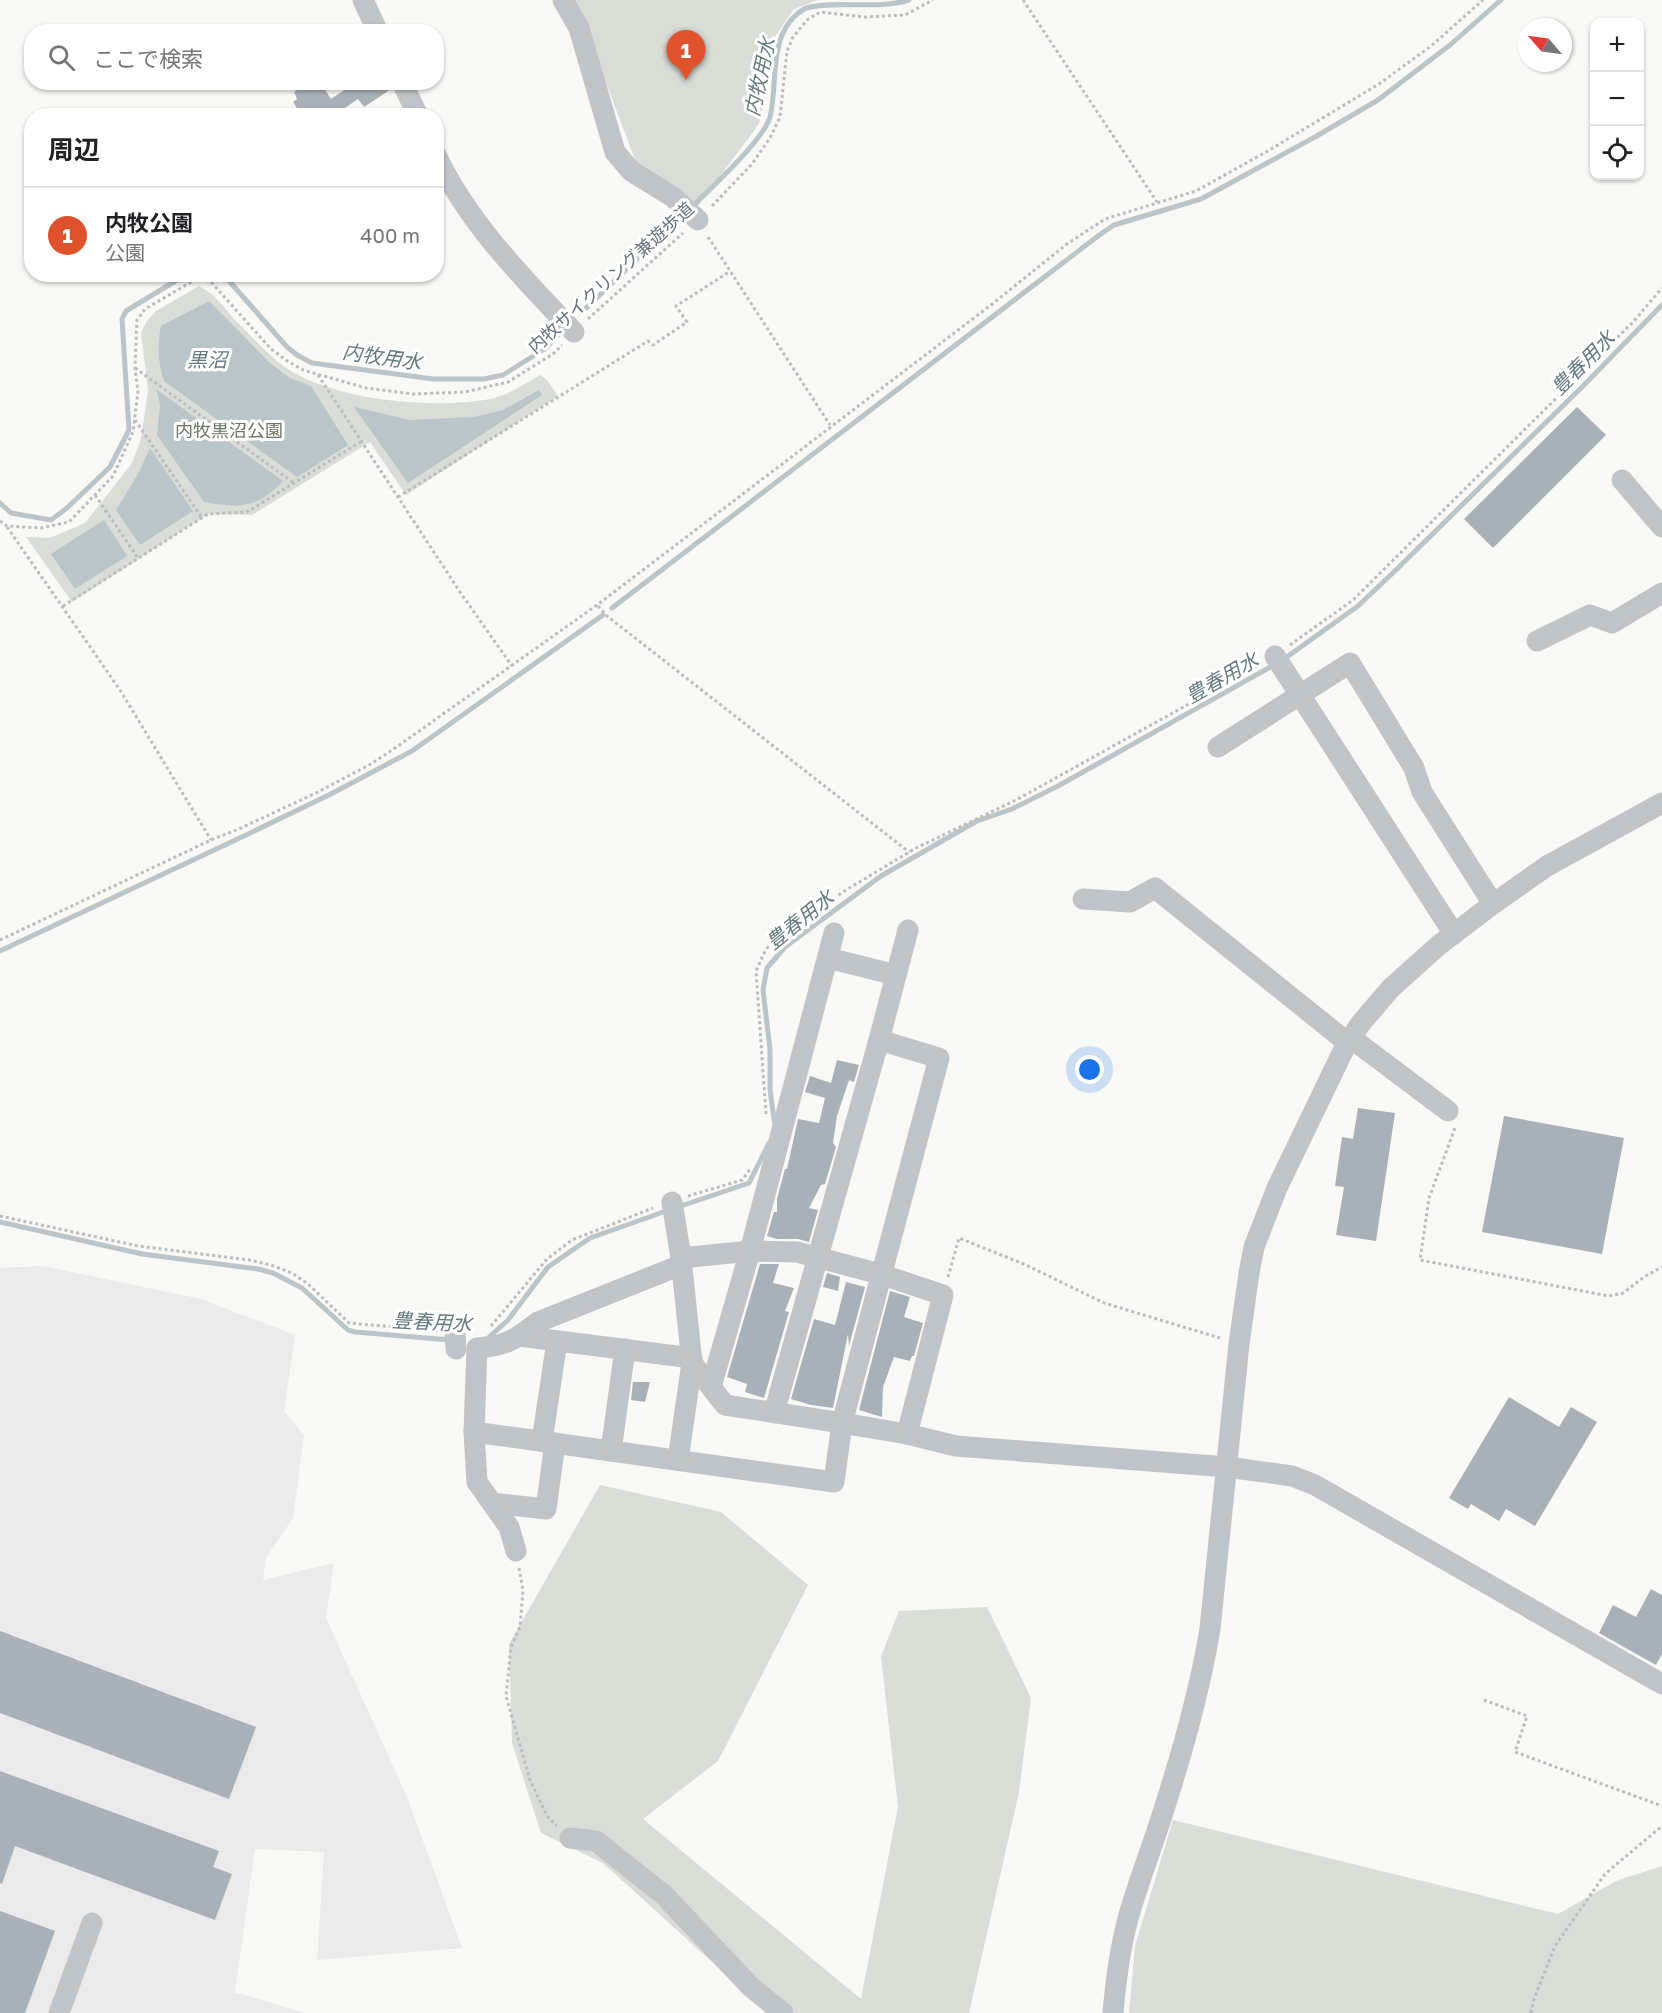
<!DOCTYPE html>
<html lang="ja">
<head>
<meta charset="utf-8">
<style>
  :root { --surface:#fff; --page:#f6f6f6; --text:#202124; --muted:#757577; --line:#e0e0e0; --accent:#e0522e }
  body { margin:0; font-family:"Golos Text","Noto Sans JP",sans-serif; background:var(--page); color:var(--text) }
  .controls { position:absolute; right:18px; top:18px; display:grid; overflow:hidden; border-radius:12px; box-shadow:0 2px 4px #0004 }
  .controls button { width:54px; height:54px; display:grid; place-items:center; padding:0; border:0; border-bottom:2px solid var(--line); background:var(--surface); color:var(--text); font:30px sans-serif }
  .compass { position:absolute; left:1518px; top:18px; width:54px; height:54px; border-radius:50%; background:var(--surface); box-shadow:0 2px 4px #0004; rotate:298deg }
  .you { position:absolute; left:1090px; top:1070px; width:21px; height:21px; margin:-15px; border:4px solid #fff; border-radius:50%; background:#1a73e8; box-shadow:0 0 0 9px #1a73e833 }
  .badge { display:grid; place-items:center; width:39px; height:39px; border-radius:50%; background:var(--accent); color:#fff; font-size:20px; font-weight:700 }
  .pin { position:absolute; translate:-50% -50px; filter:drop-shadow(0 2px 3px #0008) }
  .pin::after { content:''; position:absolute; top:32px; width:21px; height:18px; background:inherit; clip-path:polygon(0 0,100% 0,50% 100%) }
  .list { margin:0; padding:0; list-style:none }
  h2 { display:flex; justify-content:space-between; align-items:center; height:78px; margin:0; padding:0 24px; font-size:26px }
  h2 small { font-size:20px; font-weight:400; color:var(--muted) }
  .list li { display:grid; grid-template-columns:39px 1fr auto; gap:18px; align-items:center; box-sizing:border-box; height:96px; padding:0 24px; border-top:2px solid var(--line) }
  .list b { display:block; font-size:22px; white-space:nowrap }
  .list p { margin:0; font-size:20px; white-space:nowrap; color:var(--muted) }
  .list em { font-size:20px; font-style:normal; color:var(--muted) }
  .icon { flex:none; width:33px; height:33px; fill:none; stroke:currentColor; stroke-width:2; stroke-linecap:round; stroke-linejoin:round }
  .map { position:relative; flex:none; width:1662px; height:2013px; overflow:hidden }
  .search { position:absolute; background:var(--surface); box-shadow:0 2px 4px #0004; left:24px; top:24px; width:420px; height:66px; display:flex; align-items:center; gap:15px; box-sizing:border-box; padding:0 21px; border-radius:24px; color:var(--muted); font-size:22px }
  .panel { position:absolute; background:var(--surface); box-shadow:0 2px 4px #0004; left:24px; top:108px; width:420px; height:174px; border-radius:24px }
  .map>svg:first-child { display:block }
  .built { fill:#e9eae9 }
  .green { fill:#d8ddd5 }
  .water { fill:#b9c5c9 }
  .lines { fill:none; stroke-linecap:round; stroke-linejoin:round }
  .stream { stroke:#b9c5c9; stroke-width:5 }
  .building { fill:#a8b1b7 }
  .path { stroke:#babdc0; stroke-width:3; stroke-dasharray:3 3; stroke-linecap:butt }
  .minor { stroke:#bfc4c8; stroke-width:21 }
  .labels { text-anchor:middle; stroke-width:6; stroke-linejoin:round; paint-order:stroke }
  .street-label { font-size:18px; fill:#647480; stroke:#fff }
  .park-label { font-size:18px; fill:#677862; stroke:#fff }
  .water-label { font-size:20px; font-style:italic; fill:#637a81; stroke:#fff }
</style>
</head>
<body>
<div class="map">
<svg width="1662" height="2013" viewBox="0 0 1662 2013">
  <rect width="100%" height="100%" fill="#f8f8f5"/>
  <polygon class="built" points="43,1266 201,1299 295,1335 284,1411 304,1435 293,1518 266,1558 263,1580 334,1563 326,1618 407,1797 462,1948 317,1960 324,1852 255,1849 235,1992 305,2013 0,2013 0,1268"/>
  <g class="green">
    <polygon points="571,0 818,0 794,9 776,35 759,124 697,207 639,170 581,17"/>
    <path d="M199,286C215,294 224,307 235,320C249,334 263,349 278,362C324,400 432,410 490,399C508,395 525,384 540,375L547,380L558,396L406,495L370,442L252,515L208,514L72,602L26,537L50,538L85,523L132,463L141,439L148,390L141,332L147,321L156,311Z"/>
    <polygon points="600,1485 721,1512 808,1585 718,1761 643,1819 861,1999 898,1807 881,1656 899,1611 987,1607 1031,1698 1019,1792 969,2013 768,2013 603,1863 541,1833 512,1743 509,1644"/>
    <polygon points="1173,1820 1558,1914 1616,1881 1662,1866 1662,2013 1129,2013 1135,1946"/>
  </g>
  <g class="water">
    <path d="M209,301L270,363L290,378L311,386L348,445L297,477L164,381C158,363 157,344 161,326Z"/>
    <path d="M156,389L283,481C257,509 239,508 204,502L157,435L160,405Z"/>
    <polygon points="539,390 542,395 408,483 354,407 410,420 474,417 503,410"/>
    <polygon points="150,448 193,511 140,545 116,510 138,474"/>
    <polygon points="104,520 127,556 75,589 51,554"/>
  </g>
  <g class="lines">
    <g class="stream">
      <path d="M696,203C714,185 764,139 770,117C779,81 766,30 806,8C837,0 876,10 909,0"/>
      <polyline points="223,274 287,347 297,355 312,363 433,379 484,379 503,375 546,348 560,333"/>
      <polyline points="581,313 683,215"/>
      <polyline points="0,503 11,513 51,520 67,508 110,467 129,430 122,319 126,311 187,274"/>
      <polyline points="612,608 1098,236 1114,225 1201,199 1315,137 1378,100 1450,45 1501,0"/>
      <polyline points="1284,659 1358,606 1399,567 1584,385 1662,305"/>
      <polyline points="0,951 246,835 331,794 412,751 603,615"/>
      <polyline points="775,1126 770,1090 770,1049 763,990 767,968 785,947 881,876 977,821 1012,809 1058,786 1276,664"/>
      <polyline points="678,1207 749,1183 769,1143"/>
      <polyline points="0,1222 142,1254 258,1269 273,1273 302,1288 348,1330 355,1332 450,1340"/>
      <polyline points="486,1340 508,1320 548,1267 590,1238 669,1210"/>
    </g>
  </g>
  <g class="building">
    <polygon points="310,82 320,82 331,99 355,83 390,83 391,89 364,107 358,99 333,116 302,116 293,102 297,99 294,92"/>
    <polygon points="1577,407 1606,435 1493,548 1464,519"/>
    <polygon points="837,1060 859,1065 854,1082 849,1080 837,1116 833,1143 836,1147 825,1184 821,1185 809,1208 818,1210 809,1242 798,1239 777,1239 767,1236 774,1212 777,1212 777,1199 785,1169 787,1169 798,1119 819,1123 825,1098 805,1092 810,1076 831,1083"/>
    <polygon points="1358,1108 1395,1113 1376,1241 1336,1235 1344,1187 1335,1186 1342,1137 1353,1139"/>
    <polygon points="1504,1116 1624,1138 1602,1254 1482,1232"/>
    <polygon points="760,1264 779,1264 773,1283 794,1288 785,1311 789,1312 764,1398 745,1392 747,1384 727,1377"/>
    <polygon points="827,1273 840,1277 838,1291 823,1287"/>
    <polygon points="846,1282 865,1287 849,1346 848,1334 833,1408 811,1405 791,1399 814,1319 835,1325"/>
    <polygon points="890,1291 910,1297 904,1317 923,1323 914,1356 912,1356 910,1361 894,1357 883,1387 882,1417 859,1410"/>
    <polygon points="633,1382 650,1382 645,1402 631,1400"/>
    <polygon points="1509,1397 1559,1427 1571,1407 1597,1422 1535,1526 1506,1509 1499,1521 1471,1504 1468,1509 1449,1498"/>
    <polygon points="1651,1589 1662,1595 1662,1654 1656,1665 1599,1633 1613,1605 1636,1617"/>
    <polygon points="0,1631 256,1727 229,1799 0,1713"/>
    <polygon points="0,1771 219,1851 213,1867 232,1874 215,1920 15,1846 2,1884 0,1883"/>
    <polygon points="0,1911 55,1931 25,2013 0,2013"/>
  </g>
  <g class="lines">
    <g class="path">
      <polyline points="1023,0 1157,202"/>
      <polyline points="712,206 752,164 770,138 780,117 787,51 793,37 807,20 820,12 865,17 905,15 933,0"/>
      <polyline points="708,237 830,425"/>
      <polyline points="588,319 683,233"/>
      <polyline points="135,368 294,483"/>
      <polyline points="318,375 460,592 512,666"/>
      <polyline points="135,420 202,518"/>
      <polyline points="95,495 138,558"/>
      <polyline points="398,497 648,341 653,345 687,322 676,306 729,272"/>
      <polyline points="0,521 7,526 41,528 69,522 113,476 133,432 138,391 135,368 137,320 145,309 193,281 203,279 211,282 271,349 289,362 303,370 366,388 413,394 465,392 508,382 553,354 562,345"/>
      <polyline points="7,527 120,690 211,840"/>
      <polyline points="63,606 208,514 247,512 362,441"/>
      <polyline points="598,606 607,616 909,852"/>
      <polyline points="1290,645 1353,600 1633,322 1662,288"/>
      <polyline points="0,940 211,840 241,828 318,792 371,764 398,746 597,605 991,305 1067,244 1105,219 1196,191 1266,152 1379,84 1431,46 1483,0"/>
      <polyline points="766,1114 756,971 766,949 784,933 846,890 916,848 1016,800 1259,665"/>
      <polyline points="1455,1128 1429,1198 1420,1260 1609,1296 1623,1293 1644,1277 1662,1267"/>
      <polyline points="688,1196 742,1180 751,1168"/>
      <polyline points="0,1216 138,1246 249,1260 271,1265 292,1273 308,1284 349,1323 438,1331"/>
      <polyline points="948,1277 959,1238 1026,1265 1104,1303 1220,1338"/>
      <polyline points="491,1326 547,1259 572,1240 653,1208"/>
      <polyline points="519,1568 523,1590 520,1627 511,1647 506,1696 530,1780 547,1816 557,1826"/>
      <polyline points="1484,1700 1527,1716 1515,1752 1662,1806"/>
      <polyline points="1531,2013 1534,1999 1555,1946 1605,1874 1662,1826"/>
    </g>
    <g class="minor">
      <polyline points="363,0 378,32"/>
      <polyline points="563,0 579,28 615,152 631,171 673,197 698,220"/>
      <polyline points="402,82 418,116"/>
      <path d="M436,155C469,224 523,278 574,332"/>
      <polyline points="1622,480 1662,527"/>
      <polyline points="1537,641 1590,615 1612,623 1662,593"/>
      <polyline points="1275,656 1454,934"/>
      <polyline points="1218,747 1350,663 1414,768 1422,792 1493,904"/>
      <polyline points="1083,899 1130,902 1155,888 1348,1043"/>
      <polyline points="828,958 896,975"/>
      <polyline points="1351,1038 1448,1111"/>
      <polyline points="672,1202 681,1258 692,1363 725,1405 842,1423 907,1434 956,1446 1227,1467 1292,1476 1315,1485 1662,1684"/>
      <polyline points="681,1258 750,1251 797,1252 880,1274 943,1295 907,1434"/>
      <polyline points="455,1333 456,1349"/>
      <polyline points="519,1336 692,1358"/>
      <polyline points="711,1387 750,1251 834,933"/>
      <polyline points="774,1413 879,1040 908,930"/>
      <polyline points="474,1432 834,1482 842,1423 939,1058 879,1040"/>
      <polyline points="542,1441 557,1341"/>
      <polyline points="611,1451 625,1349"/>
      <polyline points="678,1460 692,1363"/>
      <polyline points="492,1503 546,1509 555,1443"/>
      <path d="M516,1551L509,1527L477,1482L474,1432L477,1348C507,1346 514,1340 538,1322L681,1265"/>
      <polyline points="570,1838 596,1841 664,1895 751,1987 783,2013"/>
      <polyline points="59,2013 92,1923"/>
      <path d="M1113,2013C1116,1978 1121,1939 1132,1905C1142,1872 1155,1839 1165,1806C1184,1747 1200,1689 1210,1629L1239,1344L1249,1273L1254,1247L1277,1188L1345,1047L1361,1023L1391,988L1439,945L1493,904L1547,866L1662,803"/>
    </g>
  </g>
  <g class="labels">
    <g class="street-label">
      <text transform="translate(611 278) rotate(-42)" y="6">内牧サイクリング兼遊歩道</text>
    </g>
    <g class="park-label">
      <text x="229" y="437">内牧黒沼公園</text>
    </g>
    <g class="water-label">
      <text transform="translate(760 77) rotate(-78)" y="7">内牧用水</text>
      <text transform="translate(382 357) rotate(8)" y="7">内牧用水</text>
      <text x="207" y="367">黒沼</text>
      <text transform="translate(1583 363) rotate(-45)" y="7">豊春用水</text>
      <text transform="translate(1222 678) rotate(-30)" y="7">豊春用水</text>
      <text transform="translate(800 920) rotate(-39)" y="7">豊春用水</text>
      <text transform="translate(432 1322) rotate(3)" y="7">豊春用水</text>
    </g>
  </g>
</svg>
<div class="controls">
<button>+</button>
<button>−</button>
<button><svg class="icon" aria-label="locate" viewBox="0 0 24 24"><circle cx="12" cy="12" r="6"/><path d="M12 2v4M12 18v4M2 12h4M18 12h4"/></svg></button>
</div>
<svg class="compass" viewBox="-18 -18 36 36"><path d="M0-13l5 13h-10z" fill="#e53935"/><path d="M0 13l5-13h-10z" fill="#757577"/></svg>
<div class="you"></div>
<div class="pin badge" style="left:686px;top:80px">1</div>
<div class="search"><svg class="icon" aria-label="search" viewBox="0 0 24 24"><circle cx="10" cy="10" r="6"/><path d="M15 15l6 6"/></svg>ここで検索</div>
<section class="panel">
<h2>周辺<small></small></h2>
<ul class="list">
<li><span class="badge">1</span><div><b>内牧公園</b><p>公園</p></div><em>400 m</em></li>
</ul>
</section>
</div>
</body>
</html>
